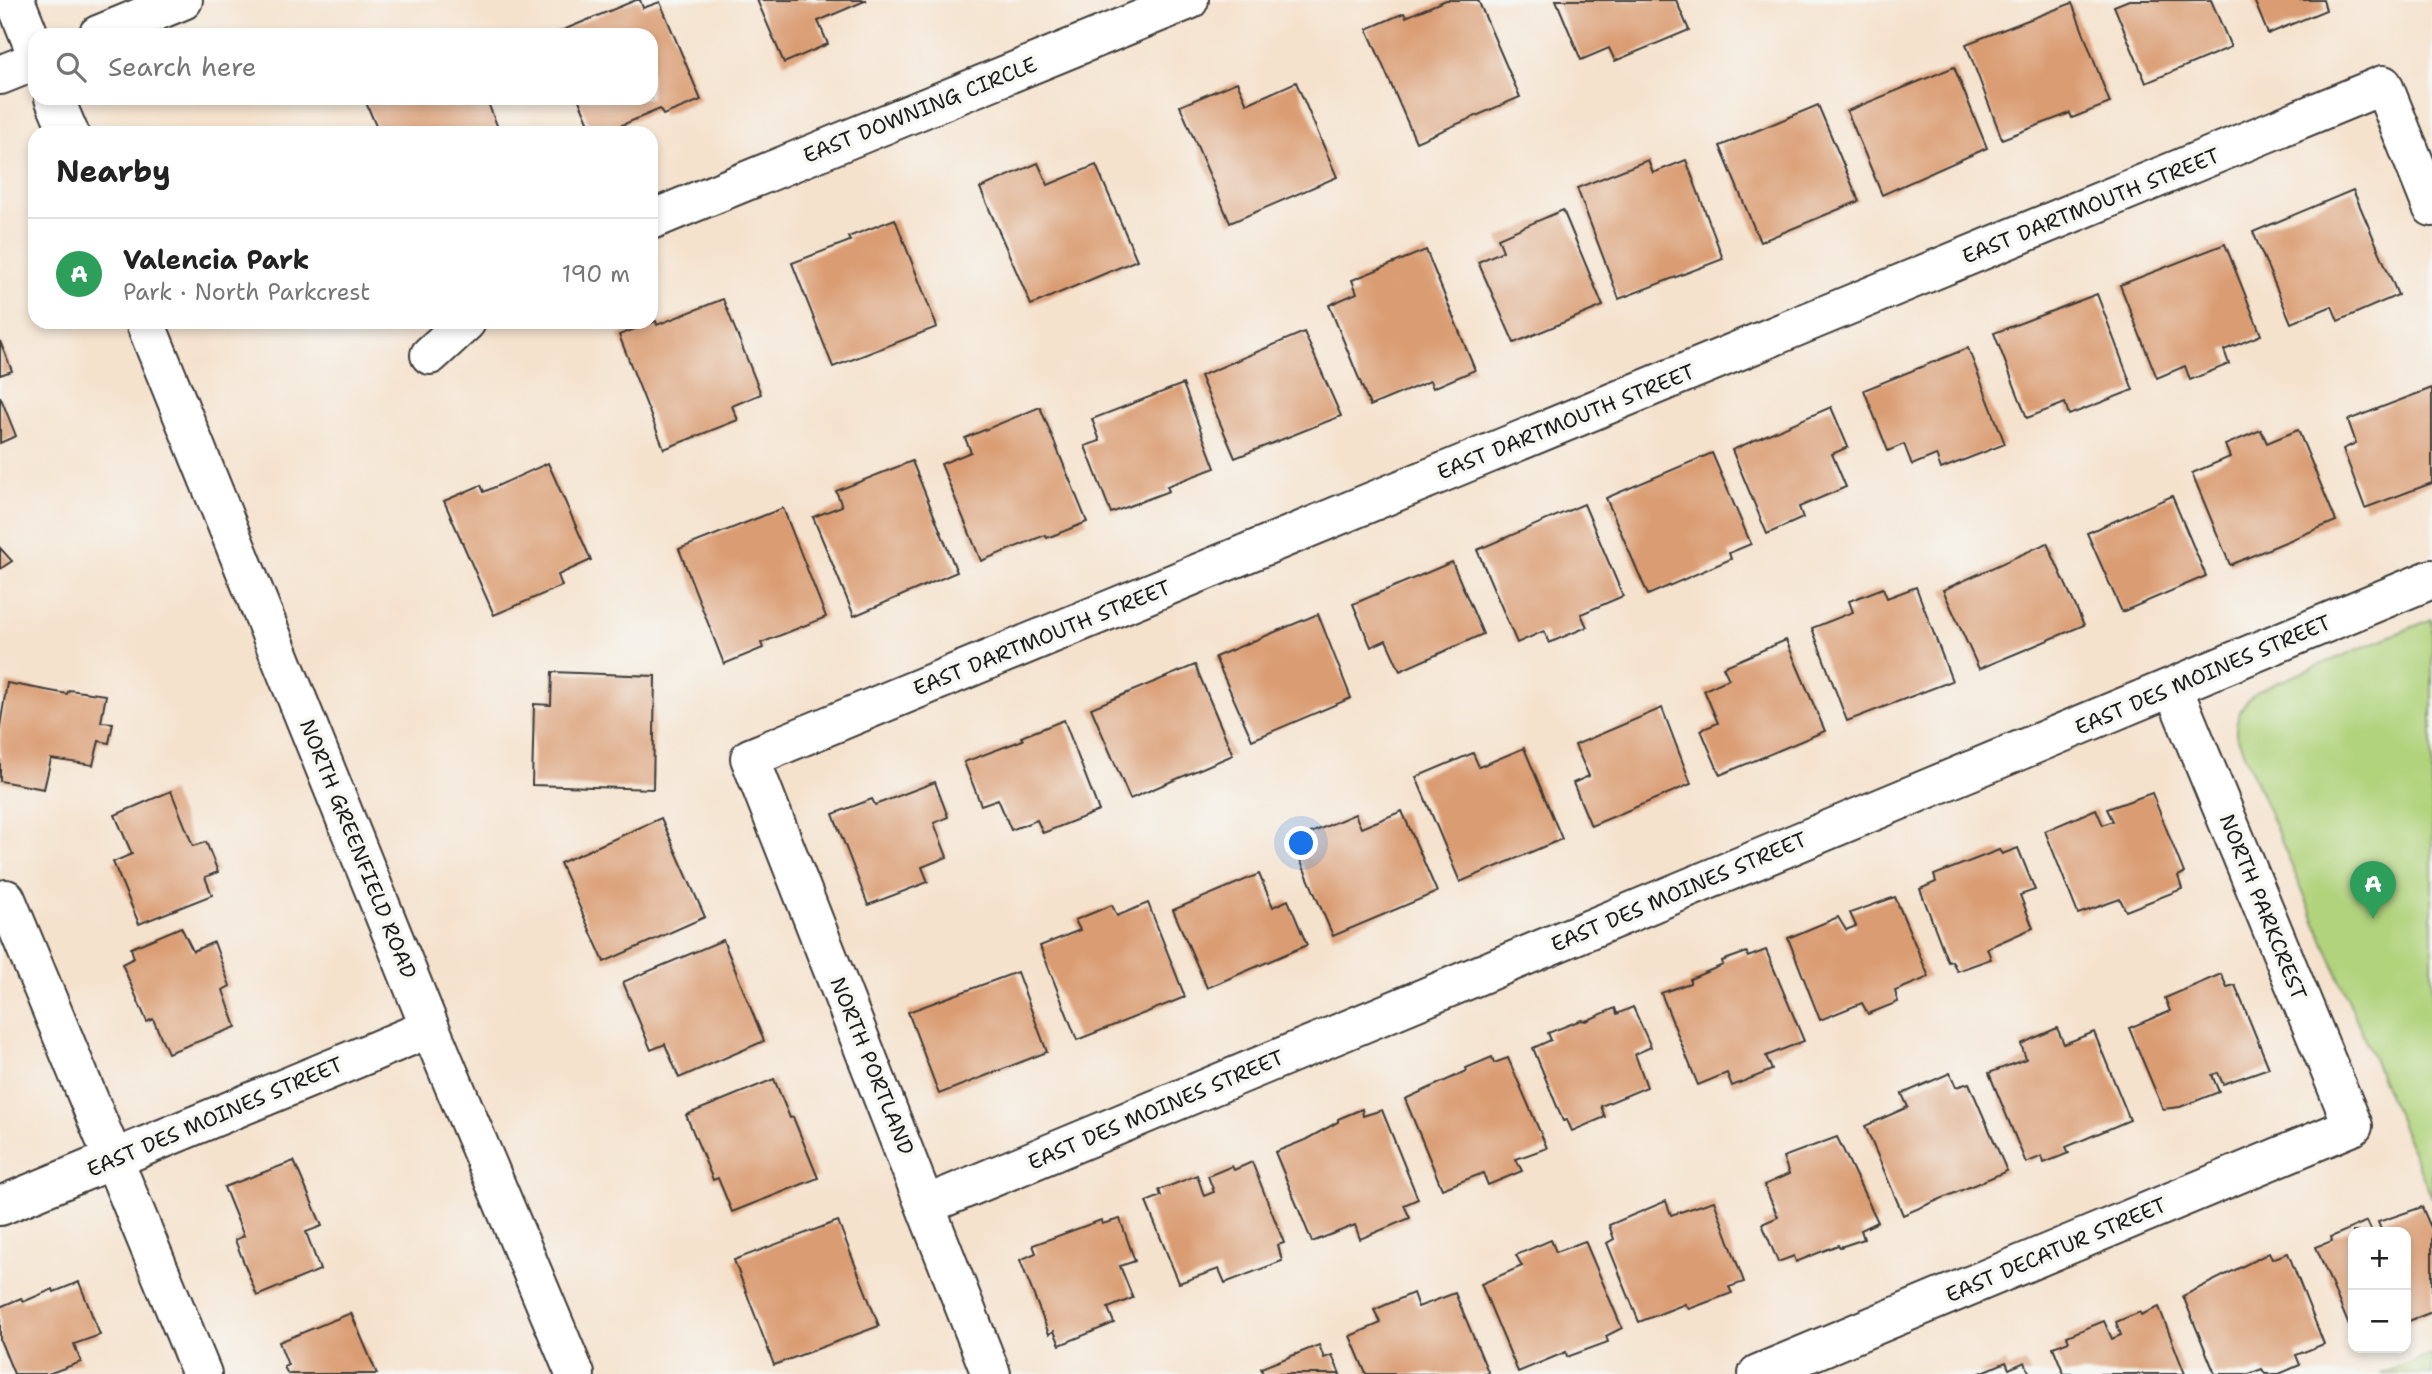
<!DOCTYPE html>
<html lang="en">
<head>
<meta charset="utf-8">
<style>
  :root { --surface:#fff; --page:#f2f2f2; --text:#222; --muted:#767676; --line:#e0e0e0; --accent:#d1495b }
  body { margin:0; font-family:"Shantell Sans",sans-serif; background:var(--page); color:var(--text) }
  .controls { position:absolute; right:21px; bottom:21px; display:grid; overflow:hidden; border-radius:14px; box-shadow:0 4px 10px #0003 }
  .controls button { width:63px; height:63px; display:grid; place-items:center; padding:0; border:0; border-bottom:2px solid var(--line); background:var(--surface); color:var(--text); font:35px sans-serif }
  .you { position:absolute; left:1302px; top:844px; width:24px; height:24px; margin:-18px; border:5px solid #fff; border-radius:50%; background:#1a73e8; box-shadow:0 0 0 10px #1a73e833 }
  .badge { display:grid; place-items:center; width:46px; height:46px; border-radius:50%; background:var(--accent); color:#fff; font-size:23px; font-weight:700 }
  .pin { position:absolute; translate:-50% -58px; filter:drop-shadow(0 2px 4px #0008) }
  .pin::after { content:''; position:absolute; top:37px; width:24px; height:21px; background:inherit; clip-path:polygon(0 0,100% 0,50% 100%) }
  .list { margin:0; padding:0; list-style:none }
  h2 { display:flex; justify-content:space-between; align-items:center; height:91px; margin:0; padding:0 28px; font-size:30px }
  h2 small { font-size:23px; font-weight:400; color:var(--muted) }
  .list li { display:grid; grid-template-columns:46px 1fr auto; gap:21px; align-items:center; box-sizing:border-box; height:112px; padding:0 28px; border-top:2px solid var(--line) }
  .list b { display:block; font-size:26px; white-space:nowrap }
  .list p { margin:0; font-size:23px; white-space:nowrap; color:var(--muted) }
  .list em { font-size:23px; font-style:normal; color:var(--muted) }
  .icon { flex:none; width:38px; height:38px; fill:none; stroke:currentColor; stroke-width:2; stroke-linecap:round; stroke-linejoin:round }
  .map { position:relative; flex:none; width:2432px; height:1374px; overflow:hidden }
  .search { position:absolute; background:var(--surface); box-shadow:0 4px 10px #0003; left:28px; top:28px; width:630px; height:77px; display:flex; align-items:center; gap:18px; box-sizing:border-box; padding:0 24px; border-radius:21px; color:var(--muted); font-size:26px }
  .panel { position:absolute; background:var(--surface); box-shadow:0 4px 10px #0003; left:28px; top:126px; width:630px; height:203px; border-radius:21px }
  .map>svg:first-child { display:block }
  .green { fill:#b0d37c; stroke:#66784c; stroke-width:2 }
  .building { fill:#da9c72 }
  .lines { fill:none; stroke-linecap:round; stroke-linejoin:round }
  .street-casing { stroke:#3d3a37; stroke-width:42 }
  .secondary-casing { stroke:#3d3a37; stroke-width:42 }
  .street { stroke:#fff; stroke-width:38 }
  .secondary { stroke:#fff; stroke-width:38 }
  .labels { text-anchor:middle; stroke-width:7; stroke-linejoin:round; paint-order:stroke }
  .street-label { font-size:21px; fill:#1c1c1c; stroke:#f6f6f2 }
</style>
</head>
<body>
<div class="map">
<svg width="2432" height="1374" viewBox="0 0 2432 1374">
  <rect width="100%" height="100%" fill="#f6f6f2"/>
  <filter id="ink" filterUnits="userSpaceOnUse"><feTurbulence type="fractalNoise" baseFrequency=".0143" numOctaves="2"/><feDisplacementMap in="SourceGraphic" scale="14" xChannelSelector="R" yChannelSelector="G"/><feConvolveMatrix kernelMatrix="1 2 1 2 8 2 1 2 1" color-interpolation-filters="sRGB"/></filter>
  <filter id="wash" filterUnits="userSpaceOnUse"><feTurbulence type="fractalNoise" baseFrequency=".00686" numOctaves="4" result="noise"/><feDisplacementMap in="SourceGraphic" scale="28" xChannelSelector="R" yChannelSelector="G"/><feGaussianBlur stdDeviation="1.57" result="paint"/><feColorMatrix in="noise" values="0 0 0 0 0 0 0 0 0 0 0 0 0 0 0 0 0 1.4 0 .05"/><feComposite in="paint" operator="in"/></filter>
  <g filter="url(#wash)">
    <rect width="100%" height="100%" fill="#f5e2cd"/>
    <g class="green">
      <path d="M2432,619V1198L2236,734C2235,714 2245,699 2262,689Z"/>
      <polygon points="2432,1355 2432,1374 2380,1374"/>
    </g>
    <g id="blocks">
      <g class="building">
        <polygon points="636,0 640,0 643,8 660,2 701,100 663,115 660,109 603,133 593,133 578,98 651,98 651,35 551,35"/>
        <polygon points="757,0 867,0 818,21 828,44 784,63"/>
        <polygon points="1446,0 1478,0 1520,97 1416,142 1367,29 1404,13 1406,17"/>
        <polygon points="1556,0 1676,0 1689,30 1615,61 1609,48 1581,60"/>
        <polygon points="2129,0 2211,0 2231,47 2146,83 2114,6"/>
        <polygon points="2254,0 2323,0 2326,10 2268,34"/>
        <polygon points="2072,3 2110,103 2072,118 2070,113 2002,139 1966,44"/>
        <polygon points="1954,67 1987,148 1882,195 1847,111"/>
        <polygon points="1237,82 1247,104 1296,82 1337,177 1230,223 1180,106"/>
        <polygon points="364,98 486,98 500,133 379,133"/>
        <polygon points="1818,105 1859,201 1760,242 1720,146"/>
        <polygon points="1648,160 1653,173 1686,160 1723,259 1619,299 1577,188"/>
        <polygon points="1038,163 1048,185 1096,165 1137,260 1031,305 980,188"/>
        <polygon points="2353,190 2398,295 2338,321 2332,306 2291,323 2253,232"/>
        <polygon points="1563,210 1603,306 1514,343 1478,262 1503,251 1498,238"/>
        <polygon points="895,219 937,327 833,367 792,263 850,241 848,237"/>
        <polygon points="2225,244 2261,335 2224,350 2229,364 2190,380 2185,366 2157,378 2120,285"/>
        <polygon points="1426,250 1475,370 1433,388 1430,381 1370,406 1329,305 1357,293 1352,280"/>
        <polygon points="2097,294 2133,390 2069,415 2065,403 2027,418 1994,333"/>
        <polygon points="723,299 761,394 732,406 738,420 664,449 619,335 656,321 657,325"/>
        <polygon points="1304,332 1341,416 1235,458 1200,376"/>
        <polygon points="0,341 12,371 0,375"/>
        <polygon points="1968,348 2005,444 1941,469 1936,455 1912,465 1904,444 1888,451 1864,390"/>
        <polygon points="1183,384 1215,468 1167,486 1169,491 1111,513 1085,446 1100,441 1092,419"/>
        <polygon points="2432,388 2432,483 2365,508 2343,449 2356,443 2348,420"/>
        <polygon points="0,396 16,436 0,443"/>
        <polygon points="1040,407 1087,522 1047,538 1045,535 981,561 941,464 971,452 965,438"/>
        <polygon points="1831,407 1848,447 1832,454 1846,487 1799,507 1803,518 1767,534 1732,450"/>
        <polygon points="2261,430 2267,443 2298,430 2336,521 2230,565 2192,473 2230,457 2225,445"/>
        <polygon points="1712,453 1751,544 1729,553 1731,559 1648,595 1606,498"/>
        <polygon points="912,461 957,572 854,616 813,517 842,506 836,491"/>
        <polygon points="548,463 591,560 558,575 562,586 494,615 444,501 481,485 484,492"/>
        <polygon points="2172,496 2206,576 2122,612 2087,533"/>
        <polygon points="1584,504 1623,596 1581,614 1587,627 1549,643 1544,631 1517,643 1477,550"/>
        <polygon points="783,508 826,617 761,643 763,648 724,664 679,549"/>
        <polygon points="2047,543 2084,625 1979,669 1943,590"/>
        <polygon points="0,548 12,561 0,569"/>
        <polygon points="1452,562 1483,634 1400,671 1386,640 1371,647 1353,604"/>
        <polygon points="1916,587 1952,681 1847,721 1812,628 1853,612 1849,601 1883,588 1887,598"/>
        <polygon points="1318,614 1351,698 1252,740 1215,657"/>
        <polygon points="1786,640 1825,731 1720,775 1701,730 1718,723 1704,690 1729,679 1723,667"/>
        <polygon points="1195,665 1233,755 1130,799 1091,708"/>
        <polygon points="552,672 655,676 653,789 532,785 534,704 551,705"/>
        <polygon points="7,683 67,694 69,690 106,695 101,722 113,723 109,743 99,741 93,765 51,759 44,789 0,781 0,726"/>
        <polygon points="1662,708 1691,784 1591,826 1573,783 1589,776 1575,745"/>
        <polygon points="1064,720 1099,811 1043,833 1037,820 1011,830 998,799 981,805 964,762 1023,740 1021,737"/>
        <polygon points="1524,748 1562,839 1460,882 1416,777 1473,753 1479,767"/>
        <polygon points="935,782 948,817 934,823 947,857 922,867 928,882 868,905 833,814 872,799 875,805"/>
        <polygon points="171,791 193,846 206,842 218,872 205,877 212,895 139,924 113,862 132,854 115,815"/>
        <polygon points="2152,793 2184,873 2178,876 2182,889 2126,911 2120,899 2078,914 2045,831 2096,809 2103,825 2113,821 2107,809"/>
        <polygon points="1402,811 1437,892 1333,936 1292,841 1355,814 1361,828"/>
        <polygon points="661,818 705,917 604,962 560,863"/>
        <polygon points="2018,848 2035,890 2020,895 2033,928 1987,948 1991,959 1957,971 1952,961 1948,962 1920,889 1936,882 1934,875 1999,850 2002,854"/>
        <polygon points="1259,874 1273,907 1288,900 1307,945 1207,988 1173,910"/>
        <polygon points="1895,897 1929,977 1895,991 1898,1002 1868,1014 1862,1003 1820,1020 1788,938 1838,917 1846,930 1856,926 1850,913"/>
        <polygon points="1148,903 1185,997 1077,1040 1040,946 1080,930 1075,920 1112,905 1117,916"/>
        <polygon points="181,927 193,951 214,942 230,986 223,990 236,1027 168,1053 153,1019 147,1022 122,964 134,958 131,948"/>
        <polygon points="723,940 764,1041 679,1078 665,1044 651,1050 623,982"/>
        <polygon points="1766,950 1804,1041 1766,1056 1772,1070 1732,1086 1727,1073 1698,1085 1661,993 1690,983 1690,979 1723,965 1722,961 1747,952 1748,957"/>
        <polygon points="1017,972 1047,1052 939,1094 908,1012"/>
        <polygon points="2221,974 2227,987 2235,985 2269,1068 2223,1084 2218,1073 2212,1075 2219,1092 2180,1107 2163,1109 2129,1028 2170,1011 2165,998"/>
        <polygon points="1633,1007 1651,1047 1635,1054 1647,1087 1601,1106 1605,1117 1572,1131 1567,1120 1563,1121 1533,1048 1551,1040 1548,1033 1581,1020 1586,1021 1615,1008 1617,1014"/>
        <polygon points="2057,1028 2064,1044 2094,1032 2130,1120 2066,1147 2069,1153 2044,1163 2042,1156 2026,1163 1989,1073 2026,1059 2021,1044"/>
        <polygon points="1492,1057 1494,1063 1508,1058 1547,1148 1516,1159 1522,1171 1488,1185 1483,1173 1442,1189 1405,1099 1467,1071 1466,1068"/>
        <polygon points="1950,1073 1956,1087 1969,1083 2007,1171 1903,1215 1865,1126 1908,1107 1902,1094"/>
        <polygon points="774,1079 790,1118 793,1117 818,1178 732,1212 718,1178 713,1180 686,1115"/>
        <polygon points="1362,1109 1363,1116 1382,1110 1418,1199 1404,1205 1410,1218 1360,1239 1355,1225 1312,1242 1275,1152 1305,1140 1338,1122 1338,1119"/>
        <polygon points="1837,1137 1878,1222 1861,1230 1864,1239 1840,1247 1838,1245 1796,1262 1794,1256 1778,1262 1762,1224 1778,1217 1764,1185 1789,1174 1783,1157"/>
        <polygon points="294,1161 322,1226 306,1232 320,1270 257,1296 235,1240 244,1236 224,1187"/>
        <polygon points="1252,1162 1284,1243 1278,1245 1282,1261 1225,1283 1219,1269 1179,1283 1146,1202 1161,1196 1159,1190 1197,1175 1204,1196 1214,1192 1208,1176 1232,1166 1234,1170"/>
        <polygon points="1666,1201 1671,1215 1714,1201 1744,1282 1729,1287 1732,1293 1689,1309 1685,1304 1639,1322 1607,1243 1614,1239 1609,1225"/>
        <polygon points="2422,1207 2432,1230 2432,1312 2406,1322 2406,1232 2382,1232 2378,1222"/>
        <polygon points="1120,1219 1135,1261 1120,1266 1133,1298 1108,1308 1114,1323 1060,1345 1054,1331 1049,1334 1020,1260 1036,1253 1033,1245 1101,1220 1102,1224"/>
        <polygon points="838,1221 879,1326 774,1365 734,1260"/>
        <polygon points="2367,1221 2372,1232 2353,1232 2353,1327 2350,1328 2316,1247 2332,1241 2331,1237"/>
        <polygon points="1551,1240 1556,1252 1585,1241 1622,1328 1606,1336 1608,1342 1567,1357 1566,1352 1518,1372 1481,1284 1522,1266 1516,1255"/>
        <polygon points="2269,1253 2272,1259 2288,1253 2324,1344 2296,1355 2300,1365 2279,1374 2265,1374 2262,1369 2249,1374 2215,1374 2183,1296"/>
        <polygon points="79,1282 100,1335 74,1344 81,1362 48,1374 14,1374 0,1340 0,1307 21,1298 23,1302 53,1289 54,1292"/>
        <polygon points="1413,1293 1418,1307 1455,1293 1489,1374 1366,1374 1350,1336 1381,1323 1374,1310"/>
        <polygon points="2159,1307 2185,1374 2064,1374 2053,1347 2069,1341 2067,1336 2104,1321 2112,1339 2121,1335 2116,1322 2140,1312 2141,1315"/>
        <polygon points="351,1313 377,1374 288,1374 284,1367 288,1365 279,1342"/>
        <polygon points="1319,1345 1324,1358 1332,1355 1340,1374 1263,1374 1261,1368"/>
        <polygon points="2006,1362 2009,1369 2025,1362 2030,1374 1978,1374"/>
      </g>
    </g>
  </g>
  <g filter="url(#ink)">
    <use href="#blocks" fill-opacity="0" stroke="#3d3a37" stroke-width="2"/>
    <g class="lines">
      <defs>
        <g id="street">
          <polyline points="651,220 1189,0"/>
          <polyline points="430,355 466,322"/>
          <polyline points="6,899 202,1374"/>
          <polyline points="926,1205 2432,579"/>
          <polyline points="0,1206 430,1028"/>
          <polyline points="991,1374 750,758 2383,85 2432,207"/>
          <polyline points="1758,1374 2353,1126 2173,688"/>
        </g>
        <g id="secondary">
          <polyline points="15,0 35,50"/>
          <polyline points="98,35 183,0"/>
          <polyline points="0,75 35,61"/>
          <polyline points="54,98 69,133"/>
          <polyline points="145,322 430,1028 575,1374"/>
        </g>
      </defs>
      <use href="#street" class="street-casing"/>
      <use href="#secondary" class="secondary-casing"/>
      <use href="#street" class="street"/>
      <use href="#secondary" class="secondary"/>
    </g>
  </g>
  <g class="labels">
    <g class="street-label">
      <text transform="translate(920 110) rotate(-22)" y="7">EAST DOWNING CIRCLE</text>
      <text transform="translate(2091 206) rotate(-22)" y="7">EAST DARTMOUTH STREET</text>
      <text transform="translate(1566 422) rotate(-22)" y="7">EAST DARTMOUTH STREET</text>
      <text transform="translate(1042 638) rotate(-22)" y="7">EAST DARTMOUTH STREET</text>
      <text transform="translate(2203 675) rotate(-23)" y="7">EAST DES MOINES STREET</text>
      <text transform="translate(358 849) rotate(68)" y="7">NORTH GREENFIELD ROAD</text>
      <text transform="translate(1679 892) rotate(-23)" y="7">EAST DES MOINES STREET</text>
      <text transform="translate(2263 907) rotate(68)" y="7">NORTH PARKCREST</text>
      <text transform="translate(872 1066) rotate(68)" y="7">NORTH PORTLAND</text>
      <text transform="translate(1156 1110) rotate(-23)" y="7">EAST DES MOINES STREET</text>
      <text transform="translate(215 1117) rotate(-23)" y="7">EAST DES MOINES STREET</text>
      <text transform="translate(2056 1250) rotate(-23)" y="7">EAST DECATUR STREET</text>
    </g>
  </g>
</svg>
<div class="controls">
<button>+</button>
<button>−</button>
</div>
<div class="you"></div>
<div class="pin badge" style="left:2373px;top:919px;background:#2e9e5b">A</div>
<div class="search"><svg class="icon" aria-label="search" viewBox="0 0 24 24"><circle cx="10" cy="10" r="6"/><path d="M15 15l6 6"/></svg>Search here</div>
<section class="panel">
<h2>Nearby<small></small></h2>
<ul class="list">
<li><span class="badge" style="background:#2e9e5b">A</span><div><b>Valencia Park</b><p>Park · North Parkcrest</p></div><em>190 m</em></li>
</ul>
</section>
</div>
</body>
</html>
